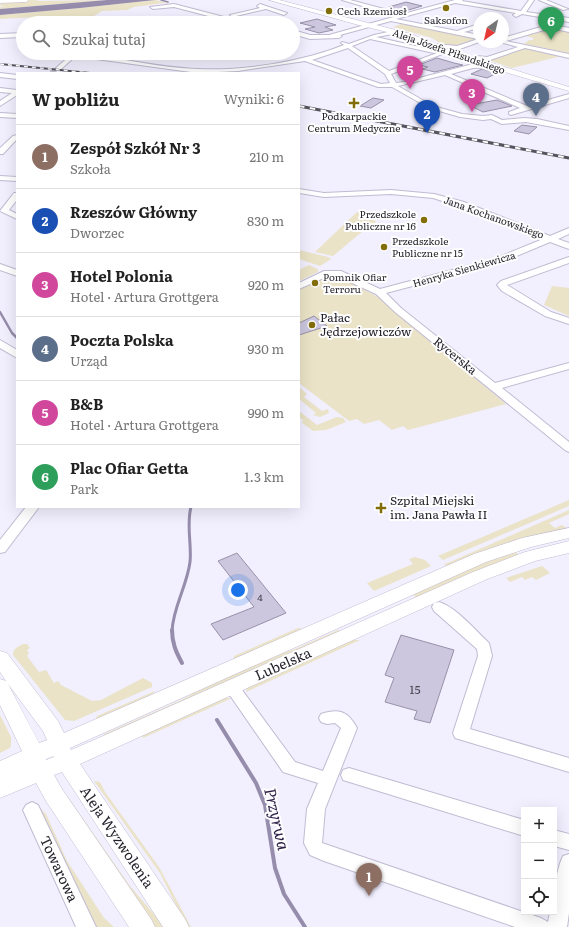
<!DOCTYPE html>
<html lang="pl">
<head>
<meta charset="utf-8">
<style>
  :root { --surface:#fff; --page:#f6f6f6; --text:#222; --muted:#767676; --line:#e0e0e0; --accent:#0b8043 }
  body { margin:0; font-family:Literata,serif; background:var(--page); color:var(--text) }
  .controls { position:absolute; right:12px; bottom:12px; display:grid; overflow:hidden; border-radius:0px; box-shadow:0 4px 16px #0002 }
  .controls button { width:36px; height:36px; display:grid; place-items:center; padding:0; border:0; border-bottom:1px solid var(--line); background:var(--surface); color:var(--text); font:20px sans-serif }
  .compass { position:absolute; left:473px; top:12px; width:36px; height:36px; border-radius:50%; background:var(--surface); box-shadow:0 4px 16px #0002; rotate:214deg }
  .you { position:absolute; left:238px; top:590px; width:14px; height:14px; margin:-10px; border:3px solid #fff; border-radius:50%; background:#1a73e8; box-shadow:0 0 0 6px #1a73e833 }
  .badge { display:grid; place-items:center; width:26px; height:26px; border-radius:50%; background:var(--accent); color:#fff; font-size:13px; font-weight:700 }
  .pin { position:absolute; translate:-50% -33px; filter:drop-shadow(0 1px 2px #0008) }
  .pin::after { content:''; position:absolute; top:21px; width:14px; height:12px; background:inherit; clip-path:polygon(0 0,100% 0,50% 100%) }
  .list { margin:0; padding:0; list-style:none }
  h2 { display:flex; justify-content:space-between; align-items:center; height:52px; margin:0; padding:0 16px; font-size:17px }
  h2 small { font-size:13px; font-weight:400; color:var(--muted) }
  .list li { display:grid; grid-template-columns:26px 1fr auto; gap:12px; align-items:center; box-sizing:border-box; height:64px; padding:0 16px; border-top:1px solid var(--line) }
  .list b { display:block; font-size:15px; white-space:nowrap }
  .list p { margin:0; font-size:13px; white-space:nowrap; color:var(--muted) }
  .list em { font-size:13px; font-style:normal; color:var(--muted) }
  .icon { flex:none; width:22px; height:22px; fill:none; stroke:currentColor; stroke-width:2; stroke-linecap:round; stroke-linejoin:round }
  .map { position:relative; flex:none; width:569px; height:927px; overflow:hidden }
  .search { position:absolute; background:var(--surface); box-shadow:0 4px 16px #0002; left:16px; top:16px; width:284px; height:44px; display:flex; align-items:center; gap:10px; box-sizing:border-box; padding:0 14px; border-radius:22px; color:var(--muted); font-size:15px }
  .panel { position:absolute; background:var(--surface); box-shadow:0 4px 16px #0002; left:16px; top:72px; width:284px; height:436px; border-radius:0px }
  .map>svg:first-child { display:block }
  .green { fill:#eae3c7 }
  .water { fill:#958dab }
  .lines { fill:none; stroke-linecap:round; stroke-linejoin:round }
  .stream-far3 { stroke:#958dab; stroke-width:1.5 }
  .stream-far2 { stroke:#958dab; stroke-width:2.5 }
  .stream-far1 { stroke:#958dab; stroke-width:3 }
  .stream { stroke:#958dab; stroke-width:4 }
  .building { fill:#ccc6de; stroke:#9892a9 }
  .minor-tunnel { stroke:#c8c5d3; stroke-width:5.5; stroke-dasharray:5.5 3; stroke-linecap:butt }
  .minor-casing { stroke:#c1bbd2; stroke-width:2 }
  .major-casing { stroke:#c1bbd2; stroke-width:1 }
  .minor { fill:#fff; fill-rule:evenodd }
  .major { fill:#fff; fill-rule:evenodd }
  .rail-far1-casing { stroke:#56535d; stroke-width:2 }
  .rail-casing { stroke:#56535d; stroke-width:3 }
  .rail-far1 { stroke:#fefefe; stroke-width:1.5; stroke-dasharray:4; stroke-linecap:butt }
  .rail { stroke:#fefefe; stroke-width:2; stroke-dasharray:5.5; stroke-linecap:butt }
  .poi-dot { fill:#826d09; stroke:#fefefe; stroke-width:1.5 }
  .labels { text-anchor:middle; stroke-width:4; stroke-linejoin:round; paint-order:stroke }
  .far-poi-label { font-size:10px; fill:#221f28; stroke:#fefefe; text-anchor:start }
  .far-street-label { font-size:10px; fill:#221f28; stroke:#fefefe }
  .number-label { font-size:10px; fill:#4c4956 }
  .poi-label { font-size:12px; fill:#221f28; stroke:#fefefe; text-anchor:start }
  .street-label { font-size:12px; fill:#221f28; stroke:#fefefe }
  .near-number-label { font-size:12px; fill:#4c4956 }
  .near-street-label { font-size:14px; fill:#221f28; stroke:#fefefe }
  .near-water-label { font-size:16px; font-style:italic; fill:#2e2049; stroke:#fefefe }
</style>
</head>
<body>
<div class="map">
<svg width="569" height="927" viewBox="0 0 569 927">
  <rect width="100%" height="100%" fill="#f2effe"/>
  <g class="green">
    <polygon points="33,0 41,1 107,0 0,9 0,7 6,7 0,6 1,3 29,1 0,2"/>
    <polygon points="155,0 169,3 167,3 168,4 164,3 134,7 127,10 102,11 83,23 56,20 58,16 0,19 0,15 80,8"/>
    <polygon points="401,24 446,33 446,31 477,39 455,46 443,45 432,38 393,27"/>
    <polygon points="550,27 569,31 569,53 524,44 529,40 533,40 533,38 521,35"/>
    <polygon points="527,48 562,56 512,68 488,60"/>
    <polygon points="357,212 368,214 376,222 358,235 333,256 315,252"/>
    <polygon points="299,250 328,257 331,259 320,266 299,259"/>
    <polygon points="309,265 318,269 318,272 299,281 299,270"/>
    <polygon points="330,275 339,276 378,297 506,404 408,430 403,426 392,430 379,420 364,424 357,419 349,421 299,383 299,289"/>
    <polygon points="552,286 569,288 569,316 544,305"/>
    <polygon points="299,387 307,394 304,397 322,411 328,409 329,413 320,417 313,415 316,413 299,399"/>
    <polygon points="299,411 317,425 337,417 343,418 346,422 326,430 313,431 301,422 304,421 299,417"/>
    <polygon points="569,500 569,506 443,560 438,556"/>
    <polygon points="569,510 569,514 549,523 555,528 562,525 568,529 451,566 443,565"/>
    <polygon points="515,551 519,556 418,598 413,595 434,583"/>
    <polygon points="415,557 425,560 431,566 374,591 367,583 413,564 409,559"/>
    <polygon points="542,566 550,573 536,580 532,577 525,580 522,577 510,582 506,578"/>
    <polygon points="298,628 304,629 233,660 234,656"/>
    <polygon points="338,630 341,631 106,738 104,734 179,701 246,666 295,649"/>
    <polygon points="353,640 360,640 246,692 247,688"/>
    <path d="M23,644H27L30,648L27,650L29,653L27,656L39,672L46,670L54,683L58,681L61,685L92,701L101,700L143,678L152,683V687L74,721L65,720L13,655C13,649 17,647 23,644Z"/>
    <polygon points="155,691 151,696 97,720 96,718 97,716"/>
    <polygon points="224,698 232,698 143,738 142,735"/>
    <polygon points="0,715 11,737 11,745 10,748 0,753"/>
    <polygon points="94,781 100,782 105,792 159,867 191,927 189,927 184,921 160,873"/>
    <polygon points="68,797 130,886 165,927 154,927 66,798"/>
    <polygon points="27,804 39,807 46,814 67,861 104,918 114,927 93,927"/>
  </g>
  <polygon class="water" points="107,0 155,0 80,8 0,15 0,9"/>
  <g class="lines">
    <polyline class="stream-far3" points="161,0 168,2"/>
    <polyline class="stream-far2" points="0,312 12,333 17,338"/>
    <path class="stream-far1" d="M172,631C173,607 187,586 190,562C192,544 186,526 191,507"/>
    <g class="stream">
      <path d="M172,630C172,643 176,652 182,663"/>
      <polyline points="217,720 256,783 265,805 275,868 284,894 305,927"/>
    </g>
  </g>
  <g class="building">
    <polygon points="406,2 422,6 405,11 389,7"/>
    <polygon points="317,19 336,25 325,27 333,30 319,33 305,29 315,27 300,23"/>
    <polygon points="437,58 454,63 463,65 435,72 422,69 428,67 419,65"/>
    <polygon points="482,69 497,73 487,78 471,74"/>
    <polygon points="373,98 384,100 371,108 360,106"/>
    <polygon points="497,100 512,106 483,112 469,105"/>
    <polygon points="522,125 537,127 529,134 514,131"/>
    <polygon points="314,316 327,326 299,335 299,323"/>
    <polygon points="237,553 286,613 223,640 211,624 254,607 218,561"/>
    <polygon points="401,635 454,650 430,723 414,719 417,711 385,702 394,678 385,675"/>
  </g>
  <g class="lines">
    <polyline class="minor-tunnel" points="51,73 58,69"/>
    <defs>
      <g id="minor">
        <polygon points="342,0 350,0 403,14 455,0 463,0 462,1 521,11 529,0 534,0 526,12 569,18 569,22 522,14 516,17 513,15 516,13 455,3 396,19 457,31 479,24 479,28 464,32 479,35 479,42 457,50 435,46 438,44 457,46 478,39 391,21 340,35 342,36 339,38 310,39 293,34 293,30 310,35 329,35 397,16"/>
        <polygon points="539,0 546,0 568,9 563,10"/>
        <polygon points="174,4 243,22 244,23 235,23 174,7 153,9 150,7"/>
        <path d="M260,4L287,13L284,15L266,9L236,16L260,23C250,23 237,21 230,15L260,8L257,6Z"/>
        <polygon points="551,24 569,28 569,32 551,28 506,41 569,54 569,58 525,48 487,61 473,58 476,56 487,57 518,47 500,42 503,42 503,38"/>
        <path d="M397,30L400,32L399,33L376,37L437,51L434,53L370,39L352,46L389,71L445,50L450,51L391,74L396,83L404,82L473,64H493L495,65V67L473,68L451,74L527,106L569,94V98L511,115L509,114V112L520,108L445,75L398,86L433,106L462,114L483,116L492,115L502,120L524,118L537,119L569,126V130L526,122L502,124L491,119L483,120L460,117L429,108L392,87H378L305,61L238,71L198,73L89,58L86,56L89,54C125,59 161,68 198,69C243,71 302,62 344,45L341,43L342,42L349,44L374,35ZM348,48L385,74L390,83L381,84L312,60Z"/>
        <polygon points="23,33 23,37 0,38 0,34"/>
        <polygon points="73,53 79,53 60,70 56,70 56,68"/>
        <polygon points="170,53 202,53 199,55 173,55"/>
        <polygon points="0,73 17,75 17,79 0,77"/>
        <polygon points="0,88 17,90 17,95 0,106 0,101 12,93 0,92"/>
        <polygon points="0,113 17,114 17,118 0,117"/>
        <polygon points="17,135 17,139 3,154 0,154 0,148 13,136"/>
        <polygon points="0,176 17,177 17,181 0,180"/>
        <polygon points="299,189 324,193 391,190 434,194 464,202 550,236 569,228 569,234 558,239 569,243 569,249 550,242 500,263 386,293 401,308 495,383 569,363 569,369 502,388 569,442 569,452 565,450 395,312 376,294 339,277 328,276 299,289 299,283 324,271 341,271 380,289 494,259 543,239 458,206 433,198 391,194 324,197 299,193"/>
        <polygon points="14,193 17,193 17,200 9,210 17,214 17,219 0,211"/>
        <polygon points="569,257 569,263 507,285 551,312 569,318 569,324 545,316 502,291 497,285 501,281"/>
        <polygon points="0,264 17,270 17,276 0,270"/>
        <polygon points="0,340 17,350 17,358 0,348"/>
        <polygon points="26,507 39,507 5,552 0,553 0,540"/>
        <path d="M439,602C456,607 476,631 489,643L492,656L470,729L569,758V772L455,738L453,733L478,656L477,649L434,611L432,607L434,603Z"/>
        <path d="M232,681L237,683L295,762L323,771L341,728L335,723L327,724L321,722L319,718L321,714C339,708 348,711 357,728L325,809L322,843L541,918L548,922L550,912H554C554,894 555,873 563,856L569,854V913L567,927H515L324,861L310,855L304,843L307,809L318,783L283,772L227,691L224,687L227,683Z"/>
        <polygon points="349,768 524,820 524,836 343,780 341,775 343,770"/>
        <polygon points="32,802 38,805 96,927 76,927 23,810 26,805"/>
        <polygon points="554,830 569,834 569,850 554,846"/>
      </g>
      <g id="major">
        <polygon points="0,0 29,0 26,2 0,3"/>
        <polygon points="269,0 279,0 411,34 453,51 569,87 569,91 447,55 407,37 355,24"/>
        <path d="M569,528V538L531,547L486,562L70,748L71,750L94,740L473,572L525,552L569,541V553L535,561L485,580L80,764L185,919L189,927H163L62,772L54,775L62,789L151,919L155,927H129L46,801L36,783L0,798V779L29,767L0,779V761L22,751L0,705V679L6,681L0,672V651L7,653L58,721L64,733L474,554L522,538ZM8,684L43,731L47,740L39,743ZM53,756L54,757L46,760V759Z"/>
      </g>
    </defs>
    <use href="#minor" class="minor-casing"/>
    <use href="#major" class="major-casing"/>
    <use href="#minor" class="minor"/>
    <use href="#major" class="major"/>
    <defs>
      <polyline id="rail-far1" points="0,64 90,73"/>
      <polyline id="rail" points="299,106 569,158"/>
    </defs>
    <use href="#rail-far1" class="rail-far1-casing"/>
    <use href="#rail" class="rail-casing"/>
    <use href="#rail-far1" class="rail-far1"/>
    <use href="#rail" class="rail"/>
  </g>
  <g class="poi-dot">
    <circle cx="446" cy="8" r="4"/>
    <circle cx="329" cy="11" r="4"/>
    <path d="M352 97h4v4h4v4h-4v4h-4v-4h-4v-4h4z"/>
    <circle cx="424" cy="220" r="4"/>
    <circle cx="384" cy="247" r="4"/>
    <circle cx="315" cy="283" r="4"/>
    <circle cx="312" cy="325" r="4"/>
    <path d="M379 502h4v4h4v4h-4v4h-4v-4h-4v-4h4z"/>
  </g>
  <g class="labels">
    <g class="far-poi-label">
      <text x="337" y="15">Cech Rzemiosł</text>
      <text x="446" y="24" text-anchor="middle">Saksofon</text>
      <text x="354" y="120" text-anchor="middle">Podkarpackie<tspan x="354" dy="12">Centrum Medyczne</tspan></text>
      <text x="416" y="218" text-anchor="end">Przedszkole<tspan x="416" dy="12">Publiczne nr 16</tspan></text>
      <text x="392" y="245">Przedszkole<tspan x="392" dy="12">Publiczne nr 15</tspan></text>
      <text x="323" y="281">Pomnik Ofiar<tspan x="323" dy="12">Terroru</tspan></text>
    </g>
    <g class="far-street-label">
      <text transform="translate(449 51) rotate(19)" y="4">Aleja Józefa Piłsudskiego</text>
      <text transform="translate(494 217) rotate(20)" y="4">Jana Kochanowskiego</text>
      <text transform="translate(464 269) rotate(-16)" y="4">Henryka Sienkiewicza</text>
    </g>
    <g class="number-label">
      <text x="260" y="601">4</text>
    </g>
    <g class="poi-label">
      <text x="320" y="322">Pałac<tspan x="320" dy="14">Jędrzejowiczów</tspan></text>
      <text x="390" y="505">Szpital Miejski<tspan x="390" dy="14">im. Jana Pawła II</tspan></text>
    </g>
    <g class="street-label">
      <text transform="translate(455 356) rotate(39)" y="4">Rycerska</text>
    </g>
    <g class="near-number-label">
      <text x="415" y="694">15</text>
    </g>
    <g class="near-street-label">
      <text transform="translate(283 664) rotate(-24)" y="5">Lubelska</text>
      <text transform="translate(117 837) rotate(56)" y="5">Aleja Wyzwolenia</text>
      <text transform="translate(59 869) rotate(65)" y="5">Towarowa</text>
    </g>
    <g class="near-water-label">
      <text transform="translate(277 819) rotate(77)" y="6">Przyrwa</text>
    </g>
  </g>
</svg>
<div class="controls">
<button>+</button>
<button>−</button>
<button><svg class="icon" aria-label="locate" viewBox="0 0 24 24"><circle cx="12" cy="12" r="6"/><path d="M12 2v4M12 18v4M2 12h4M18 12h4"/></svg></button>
</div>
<svg class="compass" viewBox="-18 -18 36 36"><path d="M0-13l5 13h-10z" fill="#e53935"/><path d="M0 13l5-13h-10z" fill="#767676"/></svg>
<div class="you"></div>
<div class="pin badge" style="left:369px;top:896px;background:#8d6e63">1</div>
<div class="pin badge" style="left:427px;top:133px;background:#1a4fb4">2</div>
<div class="pin badge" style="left:472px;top:112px;background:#d1479c">3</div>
<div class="pin badge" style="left:536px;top:116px;background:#5c6f8a">4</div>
<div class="pin badge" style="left:410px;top:89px;background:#d1479c">5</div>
<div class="pin badge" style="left:551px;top:40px;background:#2e9e5b">6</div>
<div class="search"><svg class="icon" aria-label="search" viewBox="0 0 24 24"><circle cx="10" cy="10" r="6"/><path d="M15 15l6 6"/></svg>Szukaj tutaj</div>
<section class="panel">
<h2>W pobliżu<small>Wyniki: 6</small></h2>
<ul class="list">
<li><span class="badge" style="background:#8d6e63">1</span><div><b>Zespół Szkół Nr 3</b><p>Szkoła</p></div><em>210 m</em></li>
<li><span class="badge" style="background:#1a4fb4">2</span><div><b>Rzeszów Główny</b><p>Dworzec</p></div><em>830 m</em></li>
<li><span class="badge" style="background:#d1479c">3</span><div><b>Hotel Polonia</b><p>Hotel · Artura Grottgera</p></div><em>920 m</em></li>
<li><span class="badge" style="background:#5c6f8a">4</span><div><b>Poczta Polska</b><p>Urząd</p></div><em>930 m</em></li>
<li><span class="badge" style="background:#d1479c">5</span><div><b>B&amp;B</b><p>Hotel · Artura Grottgera</p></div><em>990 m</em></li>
<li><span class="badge" style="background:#2e9e5b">6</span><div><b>Plac Ofiar Getta</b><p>Park</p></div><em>1.3 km</em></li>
</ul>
</section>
</div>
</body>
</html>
